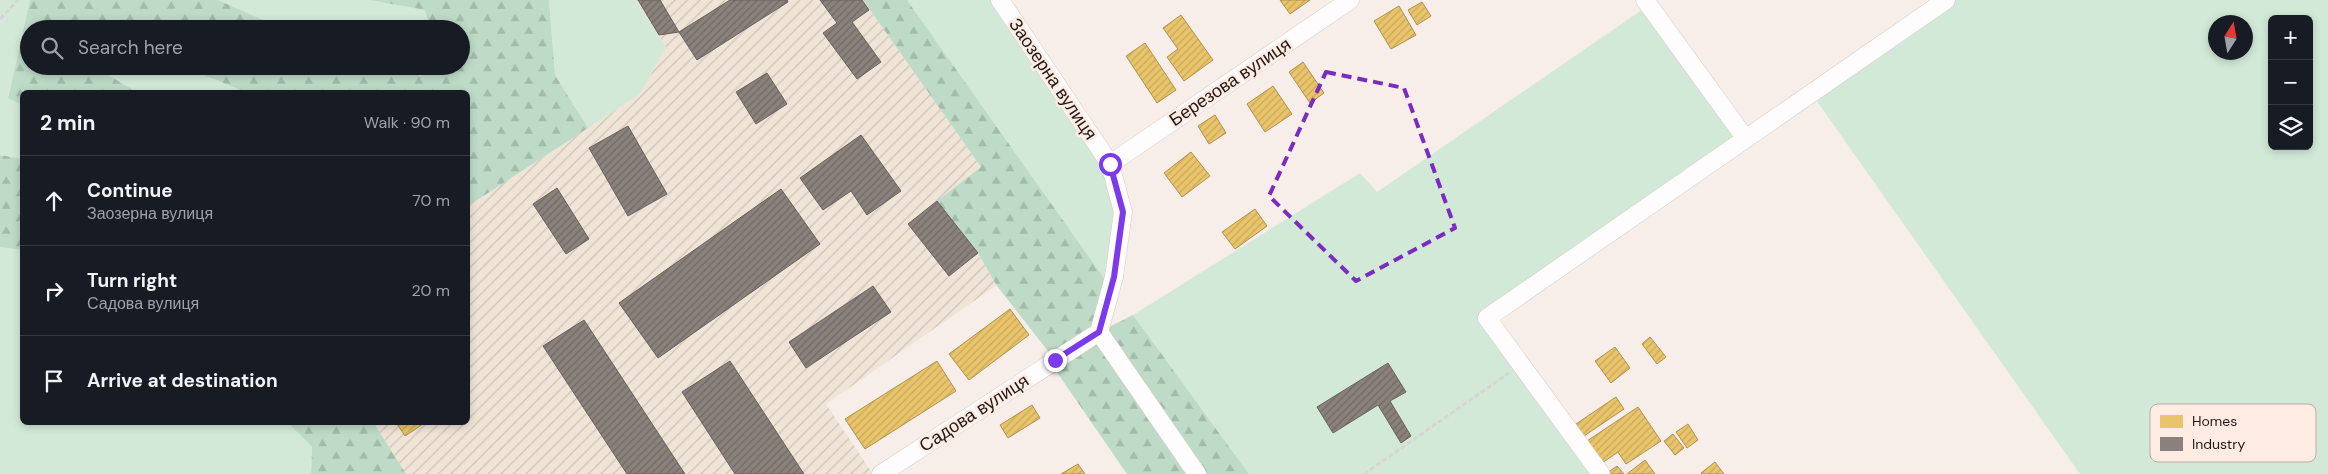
<!DOCTYPE html>
<html lang="en">
<head>
<meta charset="utf-8">
<style>
  :root { --surface:#171b24; --page:#20242c; --text:#f1f3f6; --muted:#9ea1a6; --line:#363941 }
  body { margin:0; font-family:"DM Sans",sans-serif; background:var(--page); color:var(--text) }
  .controls { position:absolute; right:15px; top:15px; display:grid; overflow:hidden; border-radius:8px; box-shadow:0 2px 8px #0003 }
  .controls button { width:45px; height:45px; display:grid; place-items:center; padding:0; border:0; border-bottom:1px solid var(--line); background:var(--surface); color:var(--text); font:25px sans-serif }
  .compass { position:absolute; left:2208px; top:15px; width:45px; height:45px; border-radius:50%; background:var(--surface); box-shadow:0 2px 8px #0003; rotate:11deg }
  .stop { position:absolute; width:15px; height:15px; margin:-11px; border:4px solid #7c3aed; border-radius:50%; background:#fff }
  .stop.end { background:#7c3aed; border-color:#fff; box-shadow:0 1px 5px #0008 }
  .list { margin:0; padding:0; list-style:none }
  h2 { display:flex; justify-content:space-between; align-items:center; height:65px; margin:0; padding:0 20px; font-size:21px }
  h2 small { font-size:16px; font-weight:400; color:var(--muted) }
  .list li { display:grid; grid-template-columns:32px 1fr auto; gap:15px; align-items:center; box-sizing:border-box; height:90px; padding:0 20px; border-top:1px solid var(--line) }
  .list b { display:block; font-size:19px; white-space:nowrap }
  .list p { margin:0; font-size:16px; white-space:nowrap; color:var(--muted) }
  .list em { font-size:16px; font-style:normal; color:var(--muted) }
  .icon { flex:none; width:28px; height:28px; fill:none; stroke:currentColor; stroke-width:2; stroke-linecap:round; stroke-linejoin:round }
  .map { position:relative; flex:none; width:2328px; height:474px; overflow:hidden }
  .search { position:absolute; background:var(--surface); box-shadow:0 2px 8px #0003; left:20px; top:20px; width:450px; height:55px; display:flex; align-items:center; gap:12px; box-sizing:border-box; padding:0 18px; border-radius:28px; color:var(--muted); font-size:19px }
  .panel { position:absolute; background:var(--surface); box-shadow:0 2px 8px #0003; left:20px; top:90px; width:450px; height:335px; border-radius:8px }
  .map>svg:first-child { display:block }
  .industrial { fill:url(#industrial-furrows) }
  .green { fill:#d2e9d8; fill-rule:evenodd }
  .forest { fill:url(#forest-firs) }
  .homes { fill:url(#homes-hatch); stroke:#ad9151 }
  .industry { fill:url(#industry-hatch); stroke:#6a625e }
  .lines { fill:none; stroke-linecap:round; stroke-linejoin:round }
  .street-casing { stroke:#d4ccc8; stroke-width:19 }
  .path { stroke:#d9d5d4; stroke-width:3; stroke-dasharray:5 2.5; stroke-linecap:butt }
  .street { stroke:#fefcfc; stroke-width:18 }
  .route { stroke:#7c3aed; stroke-width:6 }
  .marked { fill:none; stroke:#7b2cbf; stroke-width:4; stroke-dasharray:10 6; stroke-linejoin:round }
  .labels { text-anchor:middle; stroke-width:5; stroke-linejoin:round; paint-order:stroke }
  .street-label { font-size:18px; fill:#201a17; stroke:#feebe3 }
  .key { fill:#feebe3; stroke:#bbaca6; stroke-width:1 }
  .key-label { font-size:14px; fill:#201a17 }
</style>
</head>
<body>
<div class="map">
<svg width="2328" height="474" viewBox="0 0 2328 474">
  <defs>
    <pattern id="industrial-furrows" width="10" height="10" patternUnits="userSpaceOnUse" patternTransform="scale(1.25)"><rect width="10" height="10" fill="#f0e4d7"/><path d="M-1 1l2-2M0 10L10 0M9 11l2-2" fill="none" stroke="#cec3b8"/></pattern>
    <pattern id="forest-firs" width="22" height="20" patternUnits="userSpaceOnUse" patternTransform="scale(1.25)"><rect width="22" height="20" fill="#bddbc7"/><path d="M5 1l3.5 6h-7zM16 11l3.5 6h-7z" fill="#a2bbaa"/></pattern>
    <pattern id="homes-hatch" width="6" height="6" patternUnits="userSpaceOnUse" patternTransform="scale(1.25)"><rect width="6" height="6" fill="#e9c46a"/><path d="M-1 1l2-2M0 6l6-6M5 7l2-2" fill="none" stroke="#c8a85b"/></pattern>
    <pattern id="industry-hatch" width="6" height="6" patternUnits="userSpaceOnUse" patternTransform="scale(1.25)"><rect width="6" height="6" fill="#8a817c"/><path d="M-1 1l2-2M0 6l6-6M5 7l2-2" fill="none" stroke="#706965"/></pattern>
  </defs>
  <rect width="100%" height="100%" fill="#f8eee9"/>
  <polygon class="industrial" points="636,0 863,0 981,167 978,253 997,285 826,404 873,474 406,474 374,423 468,422 468,206 640,94 666,47"/>
  <g class="green">
    <polygon points="0,0 30,0 8,97 22,105 22,159 0,155"/>
    <polygon points="218,0 369,0 425,10 430,29 284,29"/>
    <polygon points="549,0 636,0 666,47 640,94 588,128 555,75"/>
    <polygon points="907,0 1000,0 1110,164 1123,212 1111,288"/>
    <path d="M1948,0H2328V474H2080L1811,93ZM2272,19H2309V146H2272ZM2216,22H2246V52H2216Z"/>
    <polygon points="1649,5 1743,135 1488,318 1597,474 1249,474 1133,315 1360,173 1377,192"/>
    <polygon points="93,66 174,66 214,79 245,92 137,92"/>
    <polygon points="388,66 430,66 422,76"/>
    <polygon points="0,247 22,250 22,422 288,423 312,447 311,474 0,474"/>
  </g>
  <g class="forest">
    <polygon points="30,0 218,0 284,29 29,29 29,66 93,66 137,92 22,92 22,105 8,98"/>
    <polygon points="369,0 549,0 555,75 588,128 468,206 468,92 245,92 214,79 174,66 388,66 421,76 430,66 461,66 461,29 430,29 425,10"/>
    <polygon points="863,0 907,0 1111,288 1099,332 1133,315 1249,474 1127,474 1054,368 1055,360 997,286 978,253 937,201 981,167"/>
    <polygon points="0,155 22,159 22,250 0,247"/>
    <polygon points="288,423 374,423 406,474 311,474 312,447"/>
  </g>
  <g class="homes">
    <polygon points="1280,0 1310,0 1290,14"/>
    <polygon points="1422,2 1431,16 1417,25 1408,10"/>
    <polygon points="1399,6 1416,35 1391,49 1374,21"/>
    <polygon points="1181,15 1213,60 1184,81 1167,57 1178,49 1163,28"/>
    <polygon points="1145,43 1176,90 1157,103 1126,56"/>
    <polygon points="1303,62 1324,93 1310,103 1289,72"/>
    <polygon points="1273,86 1292,114 1265,132 1247,104"/>
    <polygon points="1215,115 1226,133 1209,144 1198,126"/>
    <polygon points="1191,152 1210,176 1182,197 1164,173"/>
    <polygon points="1255,209 1267,226 1235,249 1222,232"/>
    <polygon points="1010,309 1029,335 969,380 949,354"/>
    <polygon points="1650,337 1666,357 1657,364 1642,344"/>
    <polygon points="1615,347 1630,368 1611,383 1595,361"/>
    <polygon points="937,361 956,391 865,449 845,419"/>
    <polygon points="1616,397 1624,409 1581,438 1573,426"/>
    <polygon points="1032,405 1040,418 1008,438 1000,425"/>
    <polygon points="1638,407 1661,441 1626,464 1618,452 1599,465 1584,443"/>
    <polygon points="396,422 426,422 405,436"/>
    <polygon points="1688,424 1698,440 1687,448 1676,432"/>
    <polygon points="1673,434 1684,448 1675,455 1664,441"/>
    <polygon points="1645,460 1655,474 1627,474"/>
    <polygon points="1715,462 1724,474 1702,474 1701,473"/>
    <polygon points="1078,464 1085,474 1061,474"/>
    <polygon points="1617,466 1624,474 1608,474 1607,473"/>
  </g>
  <g class="industry">
    <polygon points="638,0 660,0 679,32 659,35"/>
    <polygon points="730,0 787,0 788,2 697,60 679,32"/>
    <polygon points="820,0 862,0 869,10 852,22 881,62 857,79 823,33 837,23"/>
    <polygon points="767,73 787,104 756,124 736,92"/>
    <polygon points="628,126 667,194 628,216 589,148"/>
    <polygon points="861,135 901,191 867,215 851,191 823,210 800,178"/>
    <polygon points="557,188 589,239 566,254 533,204"/>
    <polygon points="781,189 820,244 658,358 619,303"/>
    <polygon points="937,201 978,253 949,276 908,224"/>
    <polygon points="873,286 891,312 806,368 789,342"/>
    <polygon points="584,320 685,474 627,474 543,346"/>
    <polygon points="730,361 804,474 735,474 682,392"/>
    <polygon points="1388,363 1406,392 1390,401 1411,436 1401,443 1378,405 1333,433 1317,407"/>
  </g>
  <g class="lines">
    <defs>
      <g id="street">
        <polyline points="1000,0 1110,164 1123,212 1114,277 1099,332"/>
        <polyline points="1645,0 1743,135"/>
        <polyline points="1110,164 1350,0"/>
        <polyline points="1099,332 1197,474"/>
        <polyline points="881,474 1099,332"/>
        <polyline points="1601,474 1487,318 1946,0"/>
      </g>
    </defs>
    <use href="#street" class="street-casing"/>
    <g class="path">
      <polyline points="0,19 18,0"/>
      <polyline points="1364,474 1509,373"/>
    </g>
    <use href="#street" class="street"/>
  </g>
  <g class="lines">
    <polyline class="route" points="1055,360 1099,332 1114,277 1123,212 1110,164"/>
  </g>
  <path class="marked" d="M1326,72L1404,88L1455,228L1356,281L1269,196Z"/>
  <g class="labels">
    <g class="street-label">
      <text transform="translate(1053 79) rotate(56)" y="6">Заозерна вулиця</text>
      <text transform="translate(1230 82) rotate(-34)" y="6">Березова вулиця</text>
      <text transform="translate(974 413) rotate(-33)" y="6">Садова вулиця</text>
    </g>
  </g>
  <rect x="2150" y="404" width="166" height="58" rx="8" class="key"/>
  <rect x="2160" y="415" width="23" height="13" fill="#e9c46a"/>
  <rect x="2160" y="437" width="23" height="14" fill="#8a817c"/>
  <g class="key-label">
    <text x="2192" y="426">Homes</text>
    <text x="2192" y="449">Industry</text>
  </g>
</svg>
<div class="controls">
<button>+</button>
<button>−</button>
<button><svg class="icon" aria-label="layers" viewBox="0 0 24 24"><path d="M12 4l9 5-9 5-9-5zM3 14l9 5 9-5"/></svg></button>
</div>
<svg class="compass" viewBox="-18 -18 36 36"><path d="M0-13l5 13h-10z" fill="#e53935"/><path d="M0 13l5-13h-10z" fill="#9ea1a6"/></svg>
<div class="stop" style="left:1110px;top:164px"></div>
<div class="stop end" style="left:1055px;top:360px"></div>
<div class="search"><svg class="icon" aria-label="search" viewBox="0 0 24 24"><circle cx="10" cy="10" r="6"/><path d="M15 15l6 6"/></svg>Search here</div>
<section class="panel">
<h2>2 min<small>Walk · 90 m</small></h2>
<ul class="list">
<li><svg class="icon" aria-label="ahead" viewBox="0 0 24 24"><path d="M12 20V5M6 11l6-6 6 6"/></svg><div><b>Continue</b><p>Заозерна вулиця</p></div><em>70 m</em></li>
<li><svg class="icon" aria-label="right" viewBox="0 0 24 24"><path d="M7 20v-9h11M14 6l5 5-5 5"/></svg><div><b>Turn right</b><p>Садова вулиця</p></div><em>20 m</em></li>
<li><svg class="icon" aria-label="arrive" viewBox="0 0 24 24"><path d="M6 21V4h12l-3 4 3 4H6"/></svg><div><b>Arrive at destination</b></div></li>
</ul>
</section>
</div>
</body>
</html>
